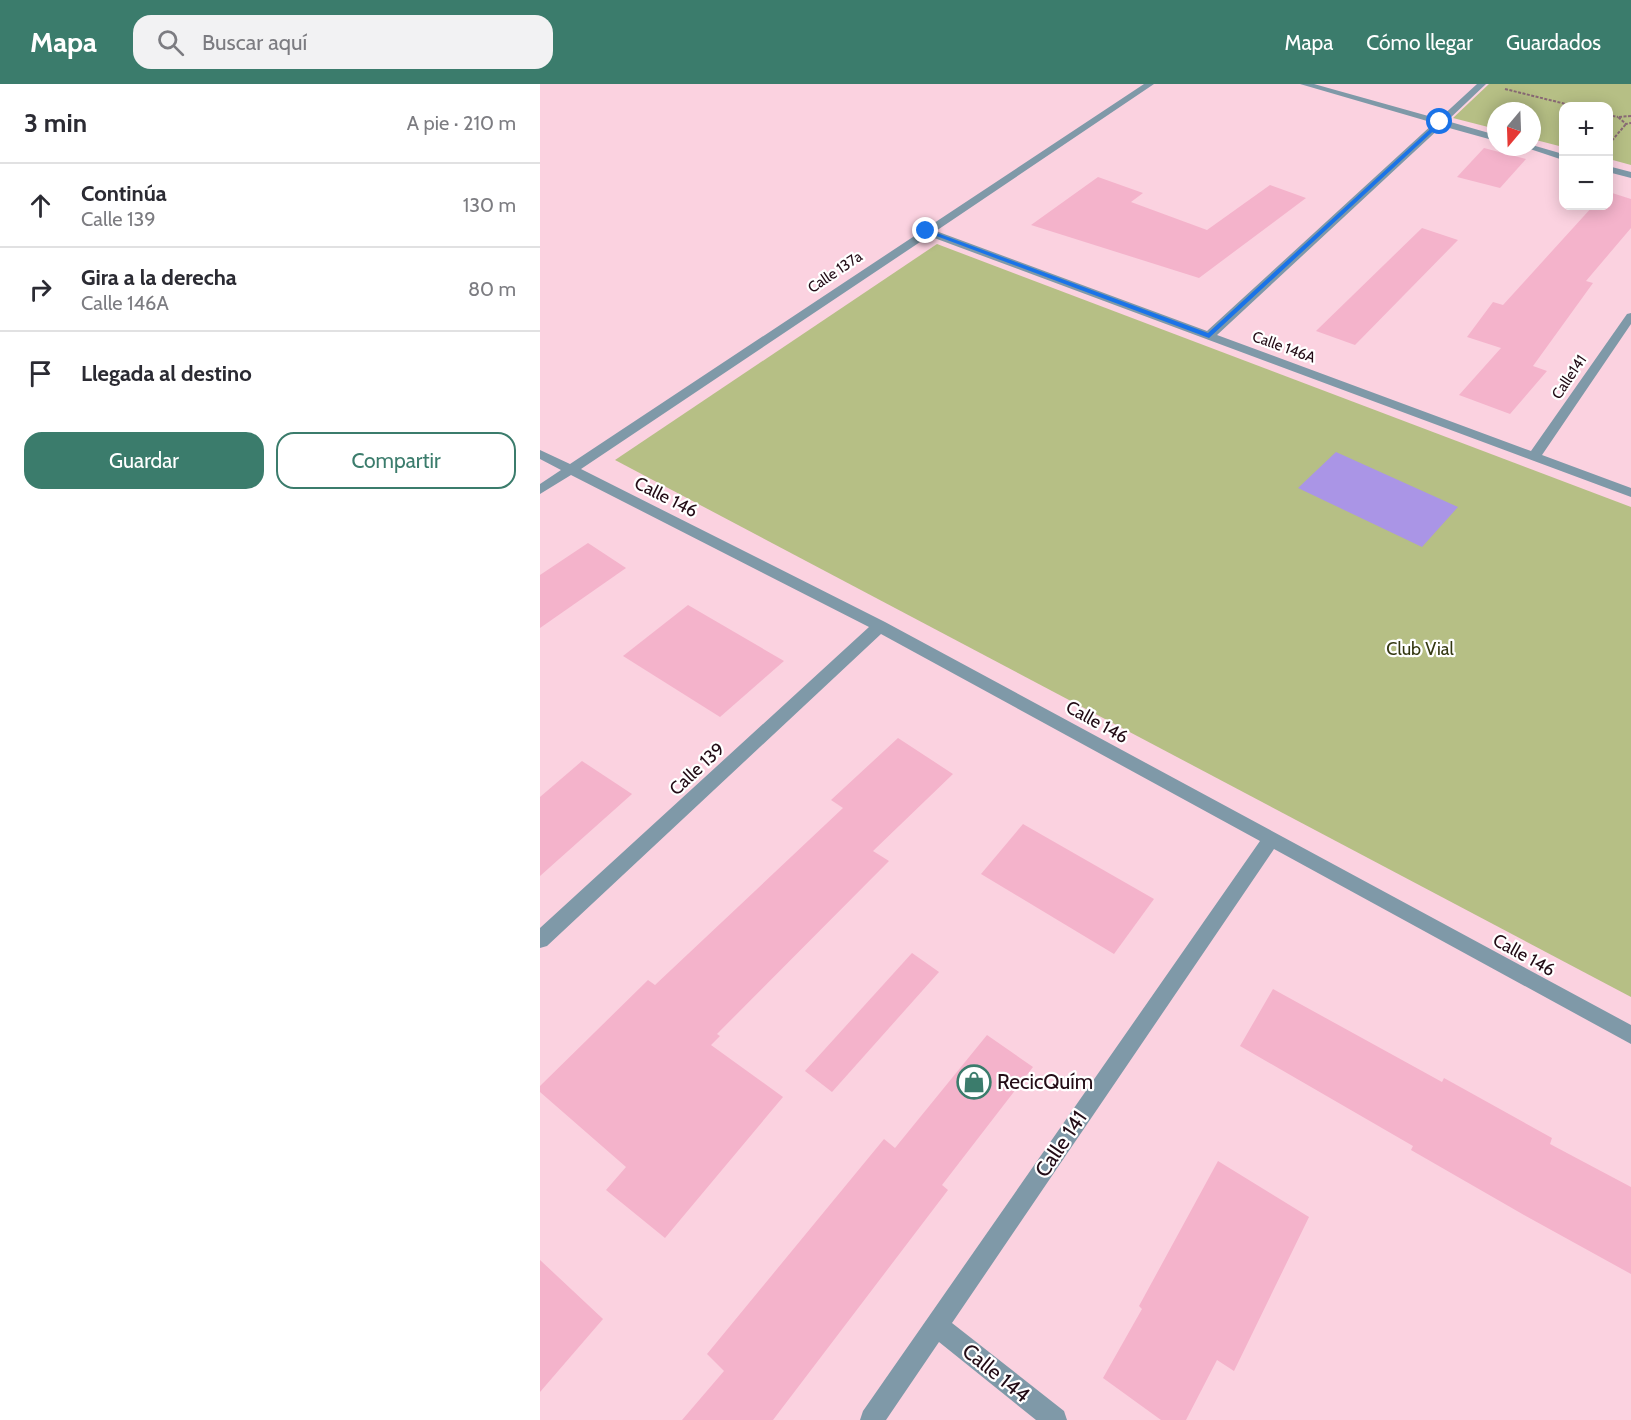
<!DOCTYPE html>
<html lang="es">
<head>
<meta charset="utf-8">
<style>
  :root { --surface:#fff; --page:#f2f2f3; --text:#2b2b33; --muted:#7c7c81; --line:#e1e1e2; --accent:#3b7c6c }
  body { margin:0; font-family:Cabin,sans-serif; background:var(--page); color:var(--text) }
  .controls { position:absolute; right:18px; top:18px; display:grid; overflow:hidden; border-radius:12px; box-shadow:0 3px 15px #0003 }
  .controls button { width:54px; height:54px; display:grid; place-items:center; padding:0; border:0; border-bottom:2px solid var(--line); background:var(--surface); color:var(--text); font:30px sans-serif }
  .compass { position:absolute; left:947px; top:18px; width:54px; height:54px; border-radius:50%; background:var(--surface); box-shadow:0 3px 15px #0003; rotate:199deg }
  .stop { position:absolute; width:18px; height:18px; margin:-14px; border:4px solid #1a73e8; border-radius:50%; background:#fff }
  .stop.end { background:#1a73e8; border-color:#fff; box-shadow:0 2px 6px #0008 }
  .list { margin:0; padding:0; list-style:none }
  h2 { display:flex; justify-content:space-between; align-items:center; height:78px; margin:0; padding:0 24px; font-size:26px }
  h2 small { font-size:20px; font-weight:400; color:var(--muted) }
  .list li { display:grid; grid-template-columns:39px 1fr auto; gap:18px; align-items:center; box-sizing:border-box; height:84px; padding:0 24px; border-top:2px solid var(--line) }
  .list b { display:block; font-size:22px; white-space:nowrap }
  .list p { margin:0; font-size:20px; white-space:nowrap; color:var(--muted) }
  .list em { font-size:20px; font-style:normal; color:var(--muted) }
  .actions { display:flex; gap:12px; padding:18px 24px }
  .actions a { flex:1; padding:14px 0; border:2px solid var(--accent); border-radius:18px; text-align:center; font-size:21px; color:var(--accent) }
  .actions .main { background:var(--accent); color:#fff }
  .icon { flex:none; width:33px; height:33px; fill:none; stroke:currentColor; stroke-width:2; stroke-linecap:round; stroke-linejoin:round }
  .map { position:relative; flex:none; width:1091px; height:1336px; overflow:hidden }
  header { display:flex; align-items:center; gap:36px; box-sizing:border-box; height:84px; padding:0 30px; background:var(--accent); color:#fff }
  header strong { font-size:28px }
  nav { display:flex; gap:33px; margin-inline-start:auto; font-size:21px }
  .search { width:420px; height:54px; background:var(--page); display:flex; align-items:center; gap:15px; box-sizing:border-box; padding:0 21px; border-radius:18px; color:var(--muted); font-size:22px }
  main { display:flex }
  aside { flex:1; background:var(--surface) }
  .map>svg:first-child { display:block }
  .green { fill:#b6bf85 }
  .water { fill:#aa95e6 }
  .building { fill:#f4b3cb }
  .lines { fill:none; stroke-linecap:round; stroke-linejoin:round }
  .path { stroke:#896975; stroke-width:2; stroke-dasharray:3 1.5; stroke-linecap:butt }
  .minor { fill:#7f99a8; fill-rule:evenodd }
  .route { fill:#1a73e8 }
  .labels { text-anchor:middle; stroke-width:4.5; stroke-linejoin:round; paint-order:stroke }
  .far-street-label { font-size:15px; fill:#230c16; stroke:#fff }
  .street-label { font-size:18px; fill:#230c16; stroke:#fff }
  .park-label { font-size:18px; fill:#333710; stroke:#fff }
  .near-poi-label { font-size:21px; fill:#230c16; stroke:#fff; text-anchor:start }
  .near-street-label { font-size:21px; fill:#230c16; stroke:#fff }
</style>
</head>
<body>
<header>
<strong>Mapa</strong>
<div class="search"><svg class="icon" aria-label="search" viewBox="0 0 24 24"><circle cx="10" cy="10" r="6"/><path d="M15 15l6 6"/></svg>Buscar aquí</div>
<nav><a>Mapa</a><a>Cómo llegar</a><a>Guardados</a></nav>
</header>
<main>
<aside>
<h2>3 min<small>A pie · 210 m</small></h2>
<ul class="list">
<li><svg class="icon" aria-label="ahead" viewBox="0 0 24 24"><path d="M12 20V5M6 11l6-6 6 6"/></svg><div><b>Continúa</b><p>Calle 139</p></div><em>130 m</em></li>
<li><svg class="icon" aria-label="right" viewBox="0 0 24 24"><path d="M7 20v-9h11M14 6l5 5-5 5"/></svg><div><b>Gira a la derecha</b><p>Calle 146A</p></div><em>80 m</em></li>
<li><svg class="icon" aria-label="arrive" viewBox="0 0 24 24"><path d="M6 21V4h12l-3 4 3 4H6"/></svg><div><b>Llegada al destino</b></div></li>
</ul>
<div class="actions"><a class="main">Guardar</a><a>Compartir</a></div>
</aside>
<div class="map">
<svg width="1091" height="1336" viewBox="0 0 1091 1336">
  <rect width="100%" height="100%" fill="#fbd2e0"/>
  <g class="green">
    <polygon points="949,0 1091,0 1091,81 1069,75 1068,22 1023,22 1023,63 992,55 992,27 956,27 956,45 913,34"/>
    <polygon points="397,160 1091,423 1091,913 75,376"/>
  </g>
  <polygon class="water" points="796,368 918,423 882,463 758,404"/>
  <g class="building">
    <polygon points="944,64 986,75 960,104 917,93"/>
    <polygon points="558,93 603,109 591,118 667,146 730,101 766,114 659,194 491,141"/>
    <polygon points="1069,108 1091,115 1091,144 1046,197 1053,199 993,282 1007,287 970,330 919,311 961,264 927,253 953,218 963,221 1053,122 1068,122"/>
    <polygon points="882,144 918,156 815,261 776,247"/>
    <polygon points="48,459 86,484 0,544 0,491"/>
    <polygon points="148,521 244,577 180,633 83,572"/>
    <polygon points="358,654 413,690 333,767 349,777 177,950 180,952 171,961 243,1013 125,1154 66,1106 86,1083 0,1008 0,1002 108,896 115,901 303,724 291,716"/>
    <polygon points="42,677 92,710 0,792 0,713"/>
    <polygon points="483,740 614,815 574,870 441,790"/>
    <polygon points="372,869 399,888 292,1008 265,987"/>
    <polygon points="733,905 902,998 904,994 1012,1054 1010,1060 1091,1103 1091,1190 984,1131 871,1066 873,1062 700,962"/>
    <polygon points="447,951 493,983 402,1101 408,1106 233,1336 142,1336 184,1287 167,1270 344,1055 355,1064"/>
    <polygon points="678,1077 769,1133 694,1287 677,1276 646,1336 621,1336 563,1294 602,1225 599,1222"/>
    <polygon points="0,1176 63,1235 0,1308"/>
  </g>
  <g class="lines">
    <g class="path">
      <polyline points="965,5 1034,22"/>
      <polyline points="1068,31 1078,33"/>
      <polyline points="1091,32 1078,33 1086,40 1091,39"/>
      <polyline points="1069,60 1086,40"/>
    </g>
    <g class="minor">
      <polygon points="604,0 614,0 396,147 667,247 894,39 760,0 774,0 899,35 937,0 946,0 907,37 956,51 956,57 902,42 677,251 991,367 1087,230 1091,229 1091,240 1002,371 1091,404 1091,413 389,152 41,385 345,538 1091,941 1091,960 734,765 412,1239 524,1327 527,1336 496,1336 399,1258 346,1336 320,1336 323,1327 720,757 341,550 7,862 0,864 0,844 329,543 31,391 0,410 0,400 21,386 0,375 0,366 30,380"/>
      <polygon points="992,61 1023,70 1023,76 984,63 992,63"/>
      <polygon points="1068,82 1091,88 1091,94 1068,88"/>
    </g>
  </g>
  <polygon class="route" points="900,36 902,39 669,254 383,147 389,146 668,249"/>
  <defs>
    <symbol id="shop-ring" viewBox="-11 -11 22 22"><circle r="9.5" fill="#fff" stroke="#3b7c6c" stroke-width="1.5"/><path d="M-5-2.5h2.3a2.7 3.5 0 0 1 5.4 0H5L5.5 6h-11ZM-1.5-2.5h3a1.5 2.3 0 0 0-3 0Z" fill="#3b7c6c"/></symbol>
  </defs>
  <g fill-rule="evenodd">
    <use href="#shop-ring" x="415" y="979" width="38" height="38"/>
  </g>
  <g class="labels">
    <g class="far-street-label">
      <text transform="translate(295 188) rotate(-34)" y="5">Calle 137a</text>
      <text transform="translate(744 263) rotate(20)" y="5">Calle 146A</text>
      <text transform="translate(1029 293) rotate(-56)" y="5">Calle141</text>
    </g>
    <g class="street-label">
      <text transform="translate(126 413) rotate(27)" y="6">Calle 146</text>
      <text transform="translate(557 638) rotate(29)" y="6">Calle 146</text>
      <text transform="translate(157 685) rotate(-43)" y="6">Calle 139</text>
      <text transform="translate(984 871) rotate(29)" y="6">Calle 146</text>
    </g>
    <g class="park-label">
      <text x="880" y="571">Club Vial</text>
    </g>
    <g class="near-poi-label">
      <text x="457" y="1005">RecicQuím</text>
    </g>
    <g class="near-street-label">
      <text transform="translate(521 1060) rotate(-56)" y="7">Calle 141</text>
      <text transform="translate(456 1289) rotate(39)" y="7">Calle 144</text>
    </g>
  </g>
</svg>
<div class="controls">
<button>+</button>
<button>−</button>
</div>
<svg class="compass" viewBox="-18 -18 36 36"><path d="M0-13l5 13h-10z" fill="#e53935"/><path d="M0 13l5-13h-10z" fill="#7c7c81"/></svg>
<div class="stop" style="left:900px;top:38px"></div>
<div class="stop end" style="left:386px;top:147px"></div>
</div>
</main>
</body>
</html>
